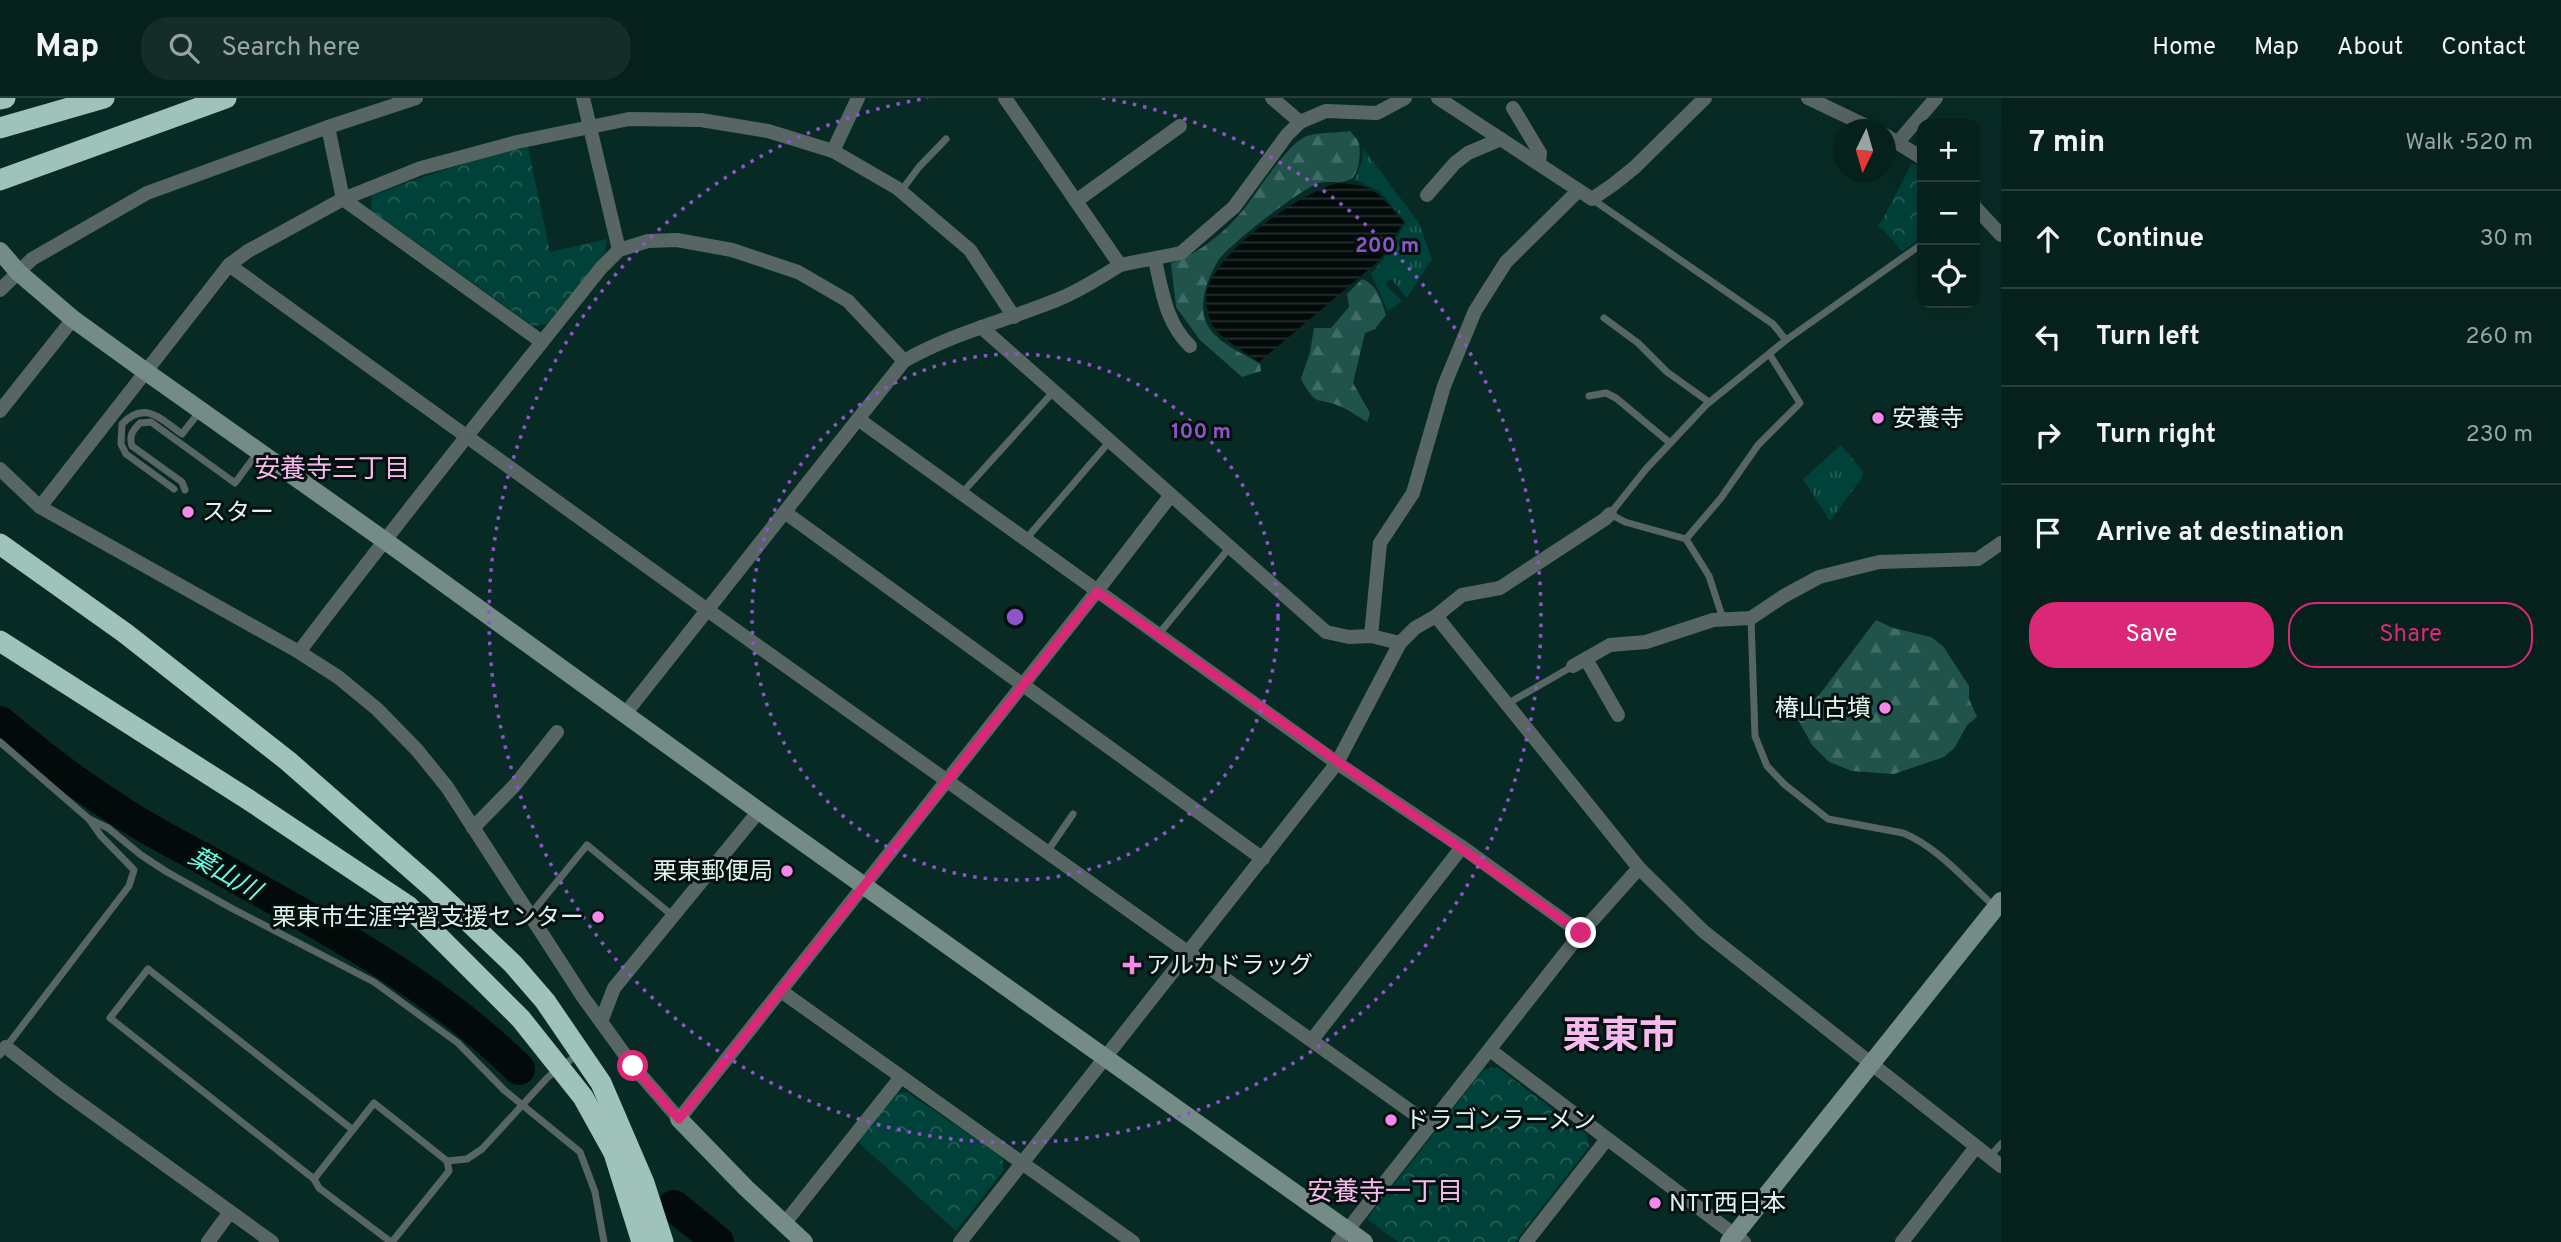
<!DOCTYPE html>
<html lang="en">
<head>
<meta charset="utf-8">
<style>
  :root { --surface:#06201c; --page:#142d29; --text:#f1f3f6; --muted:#98a3a3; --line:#273e3b; --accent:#db2777 }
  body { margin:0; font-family:Overpass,"Noto Sans JP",sans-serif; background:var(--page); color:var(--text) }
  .controls { position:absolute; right:21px; top:21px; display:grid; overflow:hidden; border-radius:14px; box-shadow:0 7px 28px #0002 }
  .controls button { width:63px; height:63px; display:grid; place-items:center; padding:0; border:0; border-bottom:2px solid var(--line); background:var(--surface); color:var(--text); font:35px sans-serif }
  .compass { position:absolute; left:1833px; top:21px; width:63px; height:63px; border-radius:50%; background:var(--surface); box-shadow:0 7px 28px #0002; rotate:185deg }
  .stop { position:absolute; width:21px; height:21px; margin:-16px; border:5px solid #db2777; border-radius:50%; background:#fff }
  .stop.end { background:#db2777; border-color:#fff; box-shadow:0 2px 7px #0008 }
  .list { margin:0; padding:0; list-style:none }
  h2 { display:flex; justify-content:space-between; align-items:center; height:91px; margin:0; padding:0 28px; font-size:30px }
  h2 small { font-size:23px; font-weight:400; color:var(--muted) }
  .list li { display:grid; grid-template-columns:46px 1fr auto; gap:21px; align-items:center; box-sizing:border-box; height:98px; padding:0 28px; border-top:2px solid var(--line) }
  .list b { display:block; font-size:26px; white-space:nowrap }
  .list em { font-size:23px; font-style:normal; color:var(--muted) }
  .actions { display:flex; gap:14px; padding:21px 28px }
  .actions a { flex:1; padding:16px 0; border:2px solid var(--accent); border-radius:28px; text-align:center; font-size:24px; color:var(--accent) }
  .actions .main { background:var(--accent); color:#fff }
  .icon { flex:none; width:38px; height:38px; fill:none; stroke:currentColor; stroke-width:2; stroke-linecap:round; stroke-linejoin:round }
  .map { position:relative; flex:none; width:2001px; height:1144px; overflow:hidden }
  header { display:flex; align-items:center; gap:42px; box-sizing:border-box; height:98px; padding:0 35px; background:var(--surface); border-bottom:2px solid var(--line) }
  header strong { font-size:33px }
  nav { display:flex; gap:38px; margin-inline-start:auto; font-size:24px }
  .search { width:490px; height:63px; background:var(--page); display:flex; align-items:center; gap:18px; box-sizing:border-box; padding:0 24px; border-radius:28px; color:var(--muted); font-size:26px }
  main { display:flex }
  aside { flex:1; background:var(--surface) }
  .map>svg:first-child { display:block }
  .grass { fill:url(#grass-tufts) }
  .forest { fill:url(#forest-firs) }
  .park { fill:url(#park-crowns) }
  .water { fill:url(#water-rules) }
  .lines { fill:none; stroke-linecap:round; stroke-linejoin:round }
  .river { stroke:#020b09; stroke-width:32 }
  .lane { stroke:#586663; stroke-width:7 }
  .street { stroke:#586663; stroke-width:14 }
  .secondary { stroke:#748b86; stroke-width:18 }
  .highway { stroke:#9fc2bb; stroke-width:21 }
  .route { stroke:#db2777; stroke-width:9 }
  .ring { fill:none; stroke:#8f54c9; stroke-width:3.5; stroke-dasharray:3.5 7 }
  .poi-dot { fill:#f788eb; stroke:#04100d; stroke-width:2.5 }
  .labels { text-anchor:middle; stroke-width:6; stroke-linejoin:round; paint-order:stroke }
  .poi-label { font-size:24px; fill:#e1f3ef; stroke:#04100d; text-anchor:start }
  .neighbourhood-label { font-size:26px; fill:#f8b9ef; stroke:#04100d }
  .water-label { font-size:26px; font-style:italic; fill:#6bf7e1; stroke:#04100d }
  .town-label { font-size:38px; font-weight:bold; fill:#f8b9ef; stroke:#04100d }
  .centre { fill:#8f54c9; stroke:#04100d; stroke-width:3.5 }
  .ring-label { font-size:21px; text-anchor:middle; font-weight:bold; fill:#8f54c9; stroke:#04100d; stroke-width:6; stroke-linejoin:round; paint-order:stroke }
</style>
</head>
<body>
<header>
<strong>Map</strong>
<div class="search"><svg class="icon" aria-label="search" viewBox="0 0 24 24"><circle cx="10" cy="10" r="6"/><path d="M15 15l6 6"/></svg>Search here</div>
<nav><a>Home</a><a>Map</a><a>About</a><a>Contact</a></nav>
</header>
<main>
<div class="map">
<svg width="2001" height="1144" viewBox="0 0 2001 1144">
  <defs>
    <pattern id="grass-tufts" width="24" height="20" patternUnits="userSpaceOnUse" patternTransform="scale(1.75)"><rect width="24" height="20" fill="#004139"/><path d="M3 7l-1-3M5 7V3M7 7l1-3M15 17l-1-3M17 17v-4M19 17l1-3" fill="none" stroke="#255d56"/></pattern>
    <pattern id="forest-firs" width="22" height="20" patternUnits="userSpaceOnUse" patternTransform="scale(1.75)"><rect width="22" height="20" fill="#1f534b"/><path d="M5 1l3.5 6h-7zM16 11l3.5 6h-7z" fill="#3f6c65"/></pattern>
    <pattern id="park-crowns" width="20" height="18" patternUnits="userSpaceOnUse" patternTransform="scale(1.75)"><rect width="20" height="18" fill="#004139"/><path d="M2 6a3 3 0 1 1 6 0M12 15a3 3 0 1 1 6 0" fill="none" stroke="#255d56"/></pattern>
    <pattern id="water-rules" width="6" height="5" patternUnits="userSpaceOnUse" patternTransform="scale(1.75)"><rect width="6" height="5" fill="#020b09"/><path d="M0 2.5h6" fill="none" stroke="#272f2d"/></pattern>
  </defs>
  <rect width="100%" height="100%" fill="#082a25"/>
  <g class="grass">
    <polygon points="1363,50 1419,125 1432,161 1407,200 1391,181 1385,186 1402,203 1388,213 1371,176 1382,163 1406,124 1379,93 1355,82 1362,63"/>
    <polygon points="1841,347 1863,373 1863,378 1830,423 1803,381"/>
  </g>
  <g class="forest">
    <path d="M1350,33C1353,37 1358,41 1359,46C1361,55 1359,76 1351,81C1342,87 1329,82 1319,85C1302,90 1227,148 1218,163C1208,179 1198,206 1206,224C1214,244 1243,255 1260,266L1261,273L1242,279L1200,242L1176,209L1171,165C1199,156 1226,133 1244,111C1256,95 1290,43 1307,38C1320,34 1337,35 1350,33Z"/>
    <path d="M1362,181C1378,187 1381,202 1386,217L1375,231L1365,235L1353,285L1370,315L1367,324C1359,319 1350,313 1342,309C1317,298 1317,311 1301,281L1310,254L1314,230H1331L1349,209L1347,196Z"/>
    <polygon points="1876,522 1893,530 1931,539 1943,548 1969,588 1969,601 1977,619 1967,627 1955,649 1944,659 1894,676 1852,673 1829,664 1812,647 1796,618 1820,596"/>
  </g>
  <g class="park">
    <path d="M528,49L550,154L607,141L605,155L547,226L533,228L371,112L372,98C423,77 474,62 528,49Z"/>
    <path d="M1912,65L1917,68L1919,65L1922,68V139L1902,154L1885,133L1878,129C1891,108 1900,86 1912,65Z"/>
    <polygon points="1497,969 1587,1037 1589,1049 1515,1144 1398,1144 1367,1121 1483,972"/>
    <polygon points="907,994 1002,1059 1004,1072 956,1133 857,1043 894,995"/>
  </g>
  <path class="water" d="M1336,85C1377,87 1377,95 1404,124L1379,163L1259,264C1248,256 1219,239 1213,228C1208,219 1204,202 1207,192C1219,151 1297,98 1336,85Z"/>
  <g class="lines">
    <g class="river">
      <path d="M0,624C39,657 80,688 124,716C149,732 176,746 202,760C313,823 428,881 519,971"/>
      <polyline points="674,1108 718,1144"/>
    </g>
    <g class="lane">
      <polyline points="901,93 919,69 946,41"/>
      <polyline points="1592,101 1773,226 1786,242"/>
      <polyline points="1604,220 1638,245 1667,274 1709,304"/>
      <polyline points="1770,257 1800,305 1758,347 1721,400 1686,441 1625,424 1610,416 1646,371 1706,307 1786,242 1922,146"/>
      <polyline points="1589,298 1606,295 1616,300 1670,345"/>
      <path d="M174,391L126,356L121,346L122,326C145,302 161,321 182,336L200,313"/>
      <path d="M185,392L182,384L132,348C129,338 132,333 140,325L151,324L235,385L258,354"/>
      <polyline points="962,395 1054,293"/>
      <polyline points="1026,441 1110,343"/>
      <polyline points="1686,441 1709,478 1723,521"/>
      <path d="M1751,520L1755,638L1767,668L1784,686L1828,721L1903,735C1938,749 1967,784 1995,809"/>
      <polyline points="1158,537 1230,449"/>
      <polyline points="1507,606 1573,568"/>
      <polyline points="0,644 89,721 101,738 134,772 129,788 0,957"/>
      <polyline points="89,721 108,730 141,757 167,774 233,811 374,884 458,945 504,992 580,1054 595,1094 604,1144"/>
      <polyline points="1047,754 1073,716"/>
      <polyline points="530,817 587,747 673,818"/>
      <polyline points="353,1032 148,871 110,920 314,1081 374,1005 447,1063 467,1061 482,1051 548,979 577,957"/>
      <polyline points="1990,1058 2001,1046"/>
      <polyline points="314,1081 319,1090 391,1144"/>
      <polyline points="392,1144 449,1073 447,1063"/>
    </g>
    <g class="street">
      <polyline points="583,0 619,152"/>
      <polyline points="1272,0 1300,24"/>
      <polyline points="1438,0 1592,101 1614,86 1635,69 1705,0"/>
      <polyline points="1808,0 1875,32"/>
      <polyline points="1513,10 1540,55 1539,65"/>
      <polyline points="328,29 343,101 542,244"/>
      <polyline points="1885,37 1922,60"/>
      <polyline points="1899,43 1936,0"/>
      <polyline points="833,53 858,0"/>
      <polyline points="1427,97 1455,65 1468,55 1501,41"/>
      <polyline points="1076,103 1180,28"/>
      <polyline points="1975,109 2001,137"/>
      <path d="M1155,162C1162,193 1166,225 1190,248"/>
      <polyline points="229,167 706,511 1430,1027"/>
      <polyline points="1120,167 1181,155 1234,109 1287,37 1300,24 1326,13 1377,15 1405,0"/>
      <polyline points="0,192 32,161 147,95 328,29 416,0"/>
      <polyline points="981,229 1326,534 1349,539 1371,538 1400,545"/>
      <polyline points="0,313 73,221"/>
      <polyline points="858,321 1337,665 1462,749 1581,835"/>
      <polyline points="0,371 40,409 299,554 338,579 377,611 417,652 447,689 583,899 633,968 679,1021 1097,493 1171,397"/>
      <polyline points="40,409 229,167 248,153 343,101 421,70 517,44 629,21 701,22 768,33 833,53 897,90 970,152 1014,219"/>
      <polyline points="786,415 1263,761"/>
      <polyline points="1436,518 1639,770 1703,833 2001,1068"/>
      <polyline points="1371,538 1380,445 1413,395 1444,288 1475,213 1506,164 1578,93"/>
      <path d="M299,554C397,424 500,297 601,170L619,152L648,143L677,142L732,152L798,174L848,203L904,263"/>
      <polyline points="1586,561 1618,617"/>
      <polyline points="1573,568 1610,547 1646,544 1713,522 1751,520 1784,498 1819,479 1879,464 1978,461 2001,445"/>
      <path d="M625,616L904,263C953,235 1008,222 1059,201C1081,192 1101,179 1120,167L1005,0"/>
      <polyline points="473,730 515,687 557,634"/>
      <polyline points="781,893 1133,1144"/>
      <polyline points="601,924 614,890 759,713"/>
      <polyline points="1312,942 1462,749"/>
      <polyline points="6,949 60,991 272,1144"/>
      <polyline points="1490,952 1744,1144"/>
      <polyline points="784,1126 901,979"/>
      <polyline points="208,1144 230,1114"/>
      <polyline points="960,1144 1337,665 1400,545 1415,530 1436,518 1462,497 1500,490 1605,421 1610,416"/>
      <polyline points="1338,1144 1581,835 1639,770"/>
      <polyline points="1526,1144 1607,1041"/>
      <polyline points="1902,1144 1976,1049"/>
    </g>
    <g class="secondary">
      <polyline points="0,153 18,174 73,221 145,273 384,442 759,713 1364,1144"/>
      <polyline points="679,1021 746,1090 804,1144"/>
      <polyline points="1729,1144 2001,803"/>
    </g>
    <g class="highway">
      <polyline points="0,1 5,0"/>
      <polyline points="0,30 104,0"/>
      <polyline points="0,82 226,0"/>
      <polyline points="0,446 125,535 288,663 432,789 513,866 545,903 601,985 644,1085 663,1144"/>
      <polyline points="0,543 252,704 408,808 521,921 583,999 614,1055 642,1144"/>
    </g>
  </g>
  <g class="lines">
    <polyline class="route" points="633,968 679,1021 1097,494 1581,835"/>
  </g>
  <g class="ring">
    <circle cx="1015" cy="519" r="263"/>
    <path d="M1102 0A526 526 0 1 1 928 0"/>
  </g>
  <g class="poi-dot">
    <circle cx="1878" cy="320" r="7"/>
    <circle cx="188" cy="414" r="7"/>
    <circle cx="1885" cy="610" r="7"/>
    <circle cx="787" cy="773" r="7"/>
    <circle cx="598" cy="819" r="7"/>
    <path d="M1128.5 856.5h7v7h7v7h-7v7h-7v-7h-7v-7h7z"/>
    <circle cx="1391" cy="1022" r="7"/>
    <circle cx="1655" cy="1105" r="7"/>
  </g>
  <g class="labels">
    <g class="poi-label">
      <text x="1892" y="328">安養寺</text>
      <text x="202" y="422">スター</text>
      <text x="1871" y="618" text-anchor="end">椿山古墳</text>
      <text x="773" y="781" text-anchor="end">栗東郵便局</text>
      <text x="584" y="827" text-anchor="end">栗東市生涯学習支援センター</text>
      <text x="1146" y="875">アルカドラッグ</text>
      <text x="1405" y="1030">ドラゴンラーメン</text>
      <text x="1669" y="1113">NTT西日本</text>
    </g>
    <g class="neighbourhood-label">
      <text x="332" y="379">安養寺三丁目</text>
      <text x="1385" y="1102">安養寺一丁目</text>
    </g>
    <g class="water-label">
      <text transform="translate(225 775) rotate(30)" y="9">葉山川</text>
    </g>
    <g class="town-label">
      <text x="1620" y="950">栗東市</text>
    </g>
  </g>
  <circle cx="1015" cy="519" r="10" class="centre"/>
  <g class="ring-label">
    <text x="1387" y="154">200 m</text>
    <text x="1201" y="340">100 m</text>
  </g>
</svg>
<div class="controls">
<button>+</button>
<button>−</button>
<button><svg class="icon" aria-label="locate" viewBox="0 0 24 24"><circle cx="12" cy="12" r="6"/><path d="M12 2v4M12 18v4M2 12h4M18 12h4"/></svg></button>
</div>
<svg class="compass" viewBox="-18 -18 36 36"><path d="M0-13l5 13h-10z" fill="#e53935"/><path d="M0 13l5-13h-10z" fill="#98a3a3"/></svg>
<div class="stop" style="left:633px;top:968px"></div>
<div class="stop end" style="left:1581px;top:835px"></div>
</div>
<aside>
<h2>7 min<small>Walk · 520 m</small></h2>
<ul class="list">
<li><svg class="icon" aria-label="ahead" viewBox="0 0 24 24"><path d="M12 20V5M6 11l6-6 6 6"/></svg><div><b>Continue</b></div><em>30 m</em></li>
<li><svg class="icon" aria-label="left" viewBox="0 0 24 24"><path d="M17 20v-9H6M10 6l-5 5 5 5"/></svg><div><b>Turn left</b></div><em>260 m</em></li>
<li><svg class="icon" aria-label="right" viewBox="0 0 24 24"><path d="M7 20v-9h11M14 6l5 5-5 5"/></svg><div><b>Turn right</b></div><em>230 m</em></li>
<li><svg class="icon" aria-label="arrive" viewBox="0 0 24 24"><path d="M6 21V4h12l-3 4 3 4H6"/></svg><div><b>Arrive at destination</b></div></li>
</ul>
<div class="actions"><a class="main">Save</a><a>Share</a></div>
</aside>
</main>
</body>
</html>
